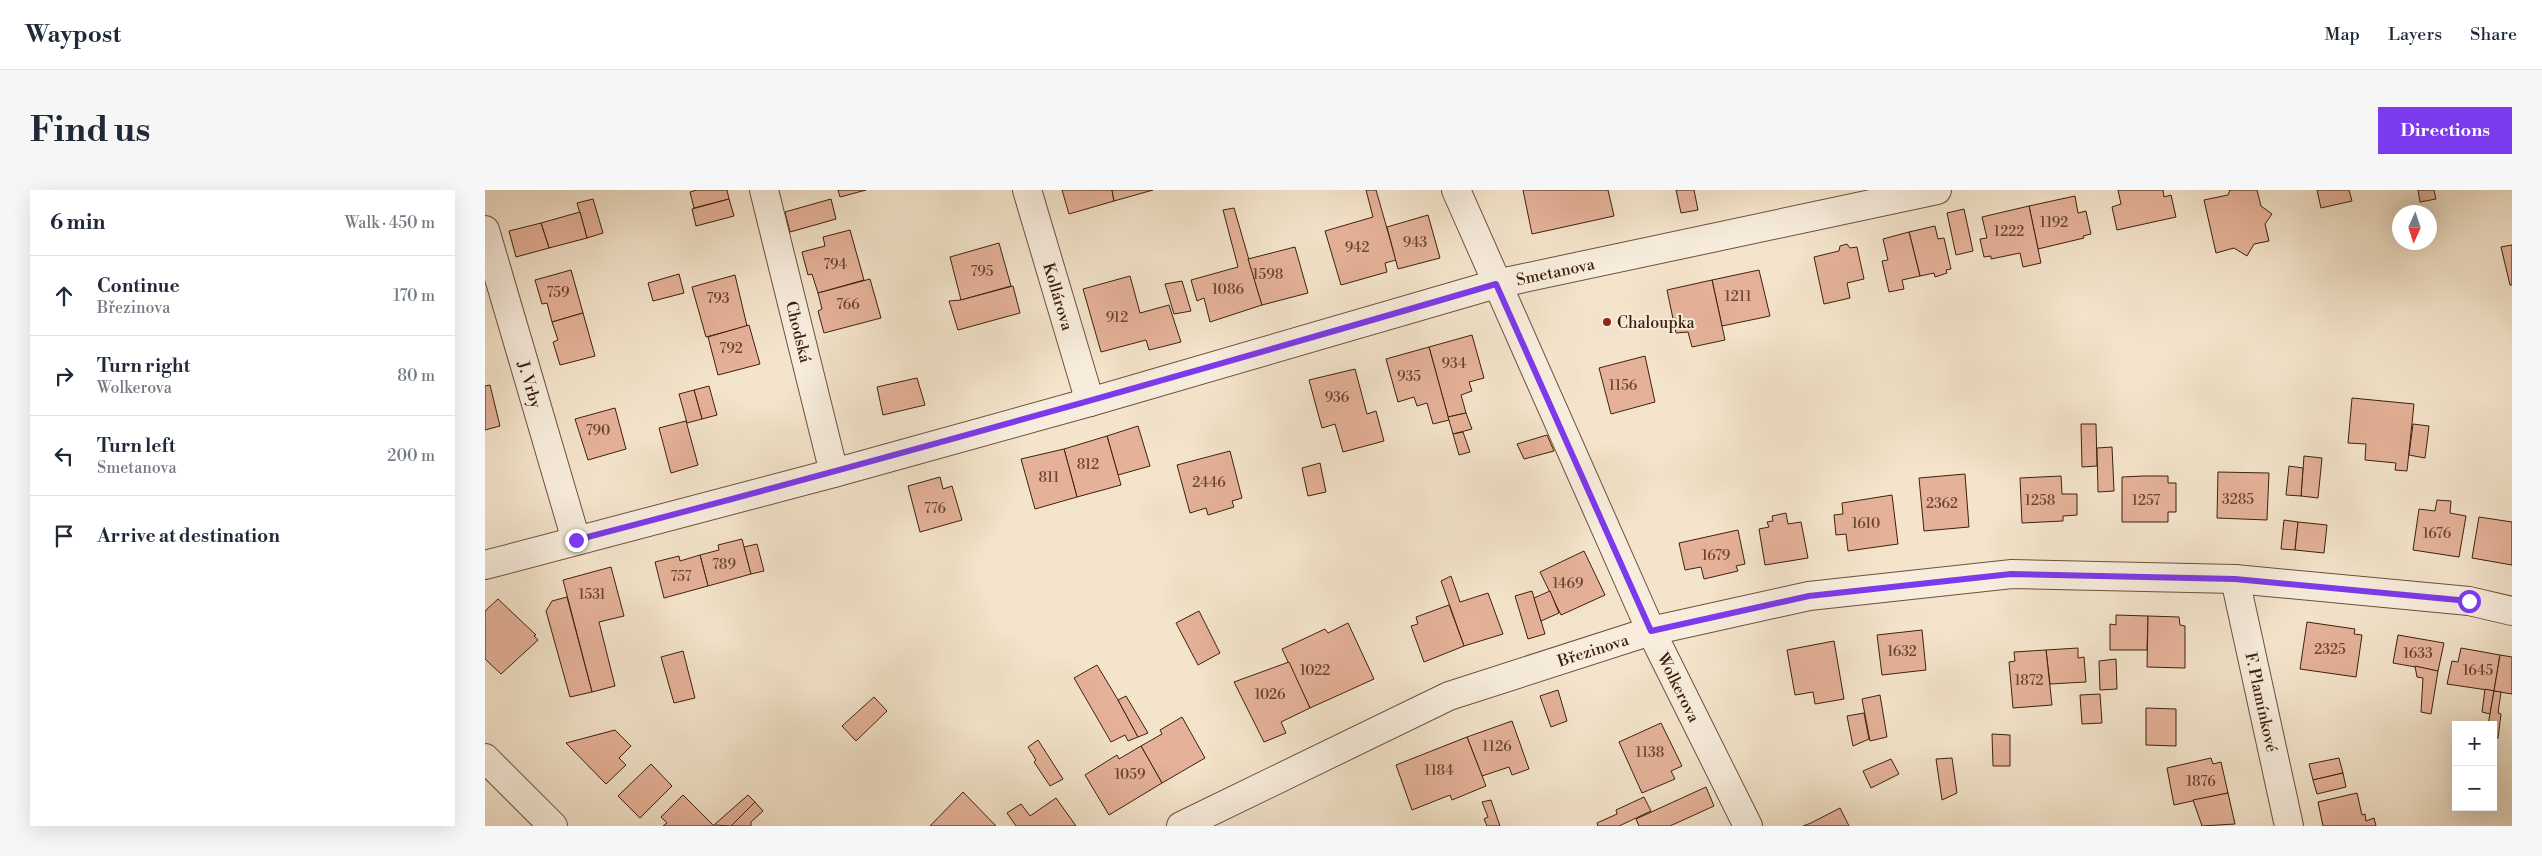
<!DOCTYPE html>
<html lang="en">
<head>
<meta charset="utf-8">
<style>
  :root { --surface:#fff; --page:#f6f6f7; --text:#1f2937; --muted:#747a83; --line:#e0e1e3; --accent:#7c3aed }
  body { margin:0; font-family:"Libre Bodoni",serif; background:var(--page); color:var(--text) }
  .controls { position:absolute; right:15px; bottom:15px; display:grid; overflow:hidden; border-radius:0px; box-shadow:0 5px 20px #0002 }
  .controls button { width:45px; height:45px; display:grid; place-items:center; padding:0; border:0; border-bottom:1px solid var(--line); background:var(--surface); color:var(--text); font:25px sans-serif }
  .compass { position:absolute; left:1907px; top:15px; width:45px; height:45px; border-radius:50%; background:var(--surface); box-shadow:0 5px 20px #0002; rotate:183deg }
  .stop { position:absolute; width:15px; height:15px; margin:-11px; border:4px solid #7c3aed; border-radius:50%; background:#fff }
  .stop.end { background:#7c3aed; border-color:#fff; box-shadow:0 1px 5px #0008 }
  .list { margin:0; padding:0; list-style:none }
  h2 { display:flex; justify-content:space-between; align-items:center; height:65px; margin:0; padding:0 20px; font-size:21px }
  h2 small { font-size:16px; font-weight:400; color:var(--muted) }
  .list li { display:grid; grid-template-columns:32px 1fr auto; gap:15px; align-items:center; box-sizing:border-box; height:80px; padding:0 20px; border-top:1px solid var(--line) }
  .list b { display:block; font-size:19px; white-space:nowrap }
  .list p { margin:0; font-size:16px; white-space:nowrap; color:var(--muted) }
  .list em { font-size:16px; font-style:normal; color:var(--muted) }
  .icon { flex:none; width:28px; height:28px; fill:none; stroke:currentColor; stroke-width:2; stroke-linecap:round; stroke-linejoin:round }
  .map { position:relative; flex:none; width:2027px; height:636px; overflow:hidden; border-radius:0px }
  header { display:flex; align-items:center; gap:30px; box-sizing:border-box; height:70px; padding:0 25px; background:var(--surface); border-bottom:1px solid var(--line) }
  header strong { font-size:24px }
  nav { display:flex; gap:28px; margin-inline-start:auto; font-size:18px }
  .intro { display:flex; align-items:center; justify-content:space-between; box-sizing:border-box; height:120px; padding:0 30px }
  h1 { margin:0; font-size:35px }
  .button { padding:12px 22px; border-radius:0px; background:var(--accent); color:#fff; font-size:18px; font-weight:700 }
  main { display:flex; gap:30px; padding:0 30px }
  aside { flex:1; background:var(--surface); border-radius:0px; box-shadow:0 5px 20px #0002 }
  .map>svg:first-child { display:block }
  .building { fill:#e5b299; stroke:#3e200e }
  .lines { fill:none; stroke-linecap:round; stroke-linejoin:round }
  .minor-casing { stroke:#6c513d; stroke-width:30 }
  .minor { stroke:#f8eddd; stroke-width:28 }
  .route { stroke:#7c3aed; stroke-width:6 }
  .poi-dot { fill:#8f2418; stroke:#f8eddd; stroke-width:2 }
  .labels { text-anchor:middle; stroke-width:4; stroke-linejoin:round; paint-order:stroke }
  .number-label { font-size:14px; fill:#684431 }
  .street-label { font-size:16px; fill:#3e200e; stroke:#f8eddd }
  .poi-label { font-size:16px; fill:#3e200e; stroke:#f8eddd; text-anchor:start }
</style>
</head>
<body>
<header>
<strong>Waypost</strong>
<nav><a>Map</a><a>Layers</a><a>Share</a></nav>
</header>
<div class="intro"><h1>Find us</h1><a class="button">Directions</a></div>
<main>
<aside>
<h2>6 min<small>Walk · 450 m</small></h2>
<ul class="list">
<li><svg class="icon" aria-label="ahead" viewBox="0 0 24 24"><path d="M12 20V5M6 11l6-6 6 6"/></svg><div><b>Continue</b><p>Březinova</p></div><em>170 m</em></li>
<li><svg class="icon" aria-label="right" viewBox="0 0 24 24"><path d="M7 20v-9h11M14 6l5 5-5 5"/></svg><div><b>Turn right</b><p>Wolkerova</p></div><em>80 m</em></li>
<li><svg class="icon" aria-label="left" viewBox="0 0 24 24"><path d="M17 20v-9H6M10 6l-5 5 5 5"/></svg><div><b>Turn left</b><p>Smetanova</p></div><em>200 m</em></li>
<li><svg class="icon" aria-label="arrive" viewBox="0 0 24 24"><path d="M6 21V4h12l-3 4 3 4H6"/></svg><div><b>Arrive at destination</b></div></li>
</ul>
</aside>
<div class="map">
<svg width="2027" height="636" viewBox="0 0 2027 636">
  <rect width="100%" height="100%" fill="#f4e4cb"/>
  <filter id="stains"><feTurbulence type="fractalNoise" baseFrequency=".004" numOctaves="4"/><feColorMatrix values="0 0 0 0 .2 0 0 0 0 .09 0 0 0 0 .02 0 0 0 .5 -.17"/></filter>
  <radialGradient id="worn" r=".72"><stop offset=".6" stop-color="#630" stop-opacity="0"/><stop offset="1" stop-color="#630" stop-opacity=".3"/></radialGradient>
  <g class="building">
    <polygon points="212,0 242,0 244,9 209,18 205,2"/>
    <polygon points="353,0 381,0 355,7"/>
    <polygon points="577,0 627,0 629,11 584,24"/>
    <polygon points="627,0 668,0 629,11"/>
    <polygon points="881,0 891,0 911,70 900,73 902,82 856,95 840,41 888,27"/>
    <polygon points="1038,0 1123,0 1129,26 1047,44"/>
    <polygon points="1191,0 1209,0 1213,20 1196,23"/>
    <polygon points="1633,0 1678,0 1679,7 1686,5 1691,27 1632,40 1627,17 1636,14"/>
    <polygon points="1745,0 1772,0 1776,16 1787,24 1780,34 1784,51 1769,54 1762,66 1749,58 1731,63 1719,10 1743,5"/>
    <polygon points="1832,0 1864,0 1867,11 1836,18"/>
    <polygon points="1933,0 1949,0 1951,9 1935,12"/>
    <polygon points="1590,6 1593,23 1601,21 1606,44 1598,46 1599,48 1553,59 1544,16"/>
    <polygon points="108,9 118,43 102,48 92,13"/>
    <polygon points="244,9 249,26 211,36 207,19"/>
    <polygon points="346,9 351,29 305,42 300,22"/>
    <polygon points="1544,16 1556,73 1538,77 1535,63 1506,69 1506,66 1499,67 1495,49 1502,48 1497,27"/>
    <polygon points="749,18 777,115 725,132 719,108 712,111 706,90 753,77 738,20"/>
    <polygon points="1479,19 1488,61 1471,65 1462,23"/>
    <polygon points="95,22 102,48 64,58 56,33"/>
    <polygon points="943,25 955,68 913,79 902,37"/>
    <polygon points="56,33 64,58 31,67 24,41"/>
    <polygon points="1450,36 1453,49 1459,48 1466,79 1461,80 1462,83 1450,87 1449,83 1435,86 1424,42"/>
    <polygon points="365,40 379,90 333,103 327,84 323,85 317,62 340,56 338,47"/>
    <polygon points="1424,42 1435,86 1417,90 1419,99 1404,102 1397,71 1403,70 1398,49"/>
    <polygon points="514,53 526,96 476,110 465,67"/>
    <polygon points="1362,54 1365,58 1372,57 1379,89 1362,93 1365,108 1339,114 1329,67 1354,61 1355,56"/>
    <polygon points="2027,55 2027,95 2025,95 2016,57"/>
    <polygon points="810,57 823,103 777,115 763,69"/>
    <polygon points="86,80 98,123 67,132 62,113 57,114 50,90"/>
    <polygon points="1274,80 1285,126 1237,136 1227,90"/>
    <polygon points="194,84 199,103 168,111 163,93"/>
    <polygon points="250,85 262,136 221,147 207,97"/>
    <polygon points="645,86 655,123 684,115 696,152 664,160 661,150 616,162 598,99"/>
    <polygon points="385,89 396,128 339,143 333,121 337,119 333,103"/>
    <polygon points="1227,90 1240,150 1207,157 1203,142 1191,143 1182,100"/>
    <polygon points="697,91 706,121 689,124 680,94"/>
    <polygon points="528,96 535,123 473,140 464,111 476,110"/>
    <polygon points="98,123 110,166 75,175 68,152 73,150 67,132"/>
    <polygon points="264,135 275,174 233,185 223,147"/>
    <polygon points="987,145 999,188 984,192 987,201 976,205 981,223 963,227 944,157"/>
    <polygon points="944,157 964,230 948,234 942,213 932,216 929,207 913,212 901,169"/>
    <polygon points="1160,166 1170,212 1126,224 1114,178"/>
    <polygon points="870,179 882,224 891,221 899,251 858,262 850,234 837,238 824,190"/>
    <polygon points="432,188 440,215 398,225 392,197"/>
    <polygon points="5,195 15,236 0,240 0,196"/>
    <polygon points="224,196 232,225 217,229 209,200"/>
    <polygon points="209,200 217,229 202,233 194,204"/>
    <polygon points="1867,208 1929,214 1922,281 1910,280 1911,273 1880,270 1881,254 1863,253"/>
    <polygon points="130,218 141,259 103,270 90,229"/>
    <polygon points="981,223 987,239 968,244 963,227"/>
    <polygon points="201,231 213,275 186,283 174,238"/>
    <polygon points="1596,234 1611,234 1612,276 1597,277"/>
    <polygon points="1928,234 1944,236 1940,268 1924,265"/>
    <polygon points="653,236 665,276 633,285 622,246"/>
    <polygon points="978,242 985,262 974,265 968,244"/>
    <polygon points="1062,245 1069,261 1039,269 1032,254"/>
    <polygon points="622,246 636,295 592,307 579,259"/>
    <polygon points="1627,257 1629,301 1613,302 1612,258"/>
    <polygon points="579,259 592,307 550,319 536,269"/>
    <polygon points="745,261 757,308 747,311 749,317 723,325 721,318 705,323 692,275"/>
    <polygon points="1819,266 1837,268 1833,308 1816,306"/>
    <polygon points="835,273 841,302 823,306 817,278"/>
    <polygon points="1804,276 1818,278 1816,306 1801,305"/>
    <polygon points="1733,282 1784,283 1782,330 1732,328"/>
    <polygon points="1480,284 1484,337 1439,341 1434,288"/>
    <polygon points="1576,286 1577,304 1592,304 1592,325 1578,326 1578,331 1537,333 1535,288"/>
    <polygon points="1658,286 1683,286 1683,293 1691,293 1691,322 1683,322 1683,332 1637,332 1637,287"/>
    <polygon points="455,287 458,299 467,296 477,330 435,342 423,296"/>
    <polygon points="1407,305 1413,354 1363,361 1361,344 1351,345 1349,325 1358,324 1357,313"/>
    <polygon points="1952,310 1966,311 1965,323 1981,326 1974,367 1928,360 1934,319 1950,321"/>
    <polygon points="1301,323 1303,334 1316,332 1323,368 1280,375 1274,339 1284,337 1282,332 1288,331 1287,326"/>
    <polygon points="1994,327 2027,332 2027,375 1987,368"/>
    <polygon points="1799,330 1813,332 1810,360 1796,359"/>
    <polygon points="1813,332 1842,335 1839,363 1810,360"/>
    <polygon points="1253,340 1260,374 1251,376 1253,381 1219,389 1216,377 1200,380 1194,353"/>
    <polygon points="257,349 266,384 223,396 215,365 234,360 233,355"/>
    <polygon points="272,354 279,381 266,384 259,357"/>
    <polygon points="1099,361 1120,405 1076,425 1055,382"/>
    <polygon points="215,365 223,396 179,408 170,372 194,366 195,371"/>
    <polygon points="126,377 139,426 114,432 130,496 107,502 78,390"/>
    <polygon points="966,386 975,412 1003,403 1018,444 979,456 956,391"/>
    <polygon points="1047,401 1060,444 1043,449 1030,406"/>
    <polygon points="1065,401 1074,423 1056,431 1049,408"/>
    <polygon points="82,407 107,502 85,507 61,421 67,411"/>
    <polygon points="13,409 51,445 49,446 53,450 16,484 0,469 0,421"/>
    <polygon points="964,415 979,456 939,472 926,436 933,434 931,427"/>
    <polygon points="714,421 735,463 713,475 691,433"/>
    <polygon points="1631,425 1663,426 1662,460 1625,460 1625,434 1631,435"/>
    <polygon points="1663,426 1694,427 1695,435 1700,436 1700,478 1662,477"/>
    <polygon points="1822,432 1870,439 1869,444 1877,445 1871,487 1815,479"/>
    <polygon points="863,433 889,489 825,518 797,459 840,439 843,443"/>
    <polygon points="1437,440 1441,480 1397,485 1392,445"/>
    <polygon points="1913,445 1959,453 1953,481 1908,473"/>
    <polygon points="1349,451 1359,509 1330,514 1328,502 1310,505 1302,460"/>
    <polygon points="1593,458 1593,468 1599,467 1601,492 1565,494 1561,460"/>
    <polygon points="1976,458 2015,465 2009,501 1962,494 1967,471 1973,472"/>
    <polygon points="1561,460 1567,515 1528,518 1524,472 1530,471 1529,462"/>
    <polygon points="198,461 210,508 189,513 176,467"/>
    <polygon points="2015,465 2027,467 2027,504 2009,501"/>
    <polygon points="1631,469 1632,499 1615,500 1614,471"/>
    <polygon points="804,472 825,518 796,532 801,543 779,552 749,492"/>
    <polygon points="612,475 633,510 653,547 643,551 640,545 626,552 589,488"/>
    <polygon points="1930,476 1953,481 1946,524 1936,522 1938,488 1932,487"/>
    <polygon points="2000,499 2009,501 2005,524 1997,522"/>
    <polygon points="1073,500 1082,531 1066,537 1055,506"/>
    <polygon points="2009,501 2016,502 2013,523 2016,524 2013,548 2008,549 2008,535 2003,535"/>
    <polygon points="1615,504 1617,533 1597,534 1595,505"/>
    <polygon points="1395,505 1402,547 1385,551 1377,509"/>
    <polygon points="641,506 663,543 653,547 633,510"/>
    <polygon points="389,507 402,521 371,551 357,536"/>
    <polygon points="1661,518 1691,519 1691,556 1661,555"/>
    <polygon points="1379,523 1384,549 1368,556 1362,526"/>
    <polygon points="697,527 720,568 677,593 656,556 677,544 675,540"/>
    <polygon points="1027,531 1044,579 1027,585 1024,577 997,586 982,547"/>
    <polygon points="1176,533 1197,576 1186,581 1190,589 1157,603 1134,552"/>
    <polygon points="130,540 146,556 134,568 141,575 121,594 81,553"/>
    <polygon points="1507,544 1525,545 1525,576 1508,576"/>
    <polygon points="982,547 1001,596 967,610 965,605 927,620 911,575"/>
    <polygon points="553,550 578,589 565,596 549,572 551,570 543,557"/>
    <polygon points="656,556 677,593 624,625 600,585 632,565 634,569"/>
    <polygon points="1467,568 1472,603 1457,610 1451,569"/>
    <polygon points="1726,568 1728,574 1736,572 1743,603 1689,615 1682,578"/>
    <polygon points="1854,568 1858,583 1828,590 1824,574"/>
    <polygon points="1406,569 1414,584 1386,598 1378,581"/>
    <polygon points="166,574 187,596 155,628 133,606"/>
    <polygon points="1858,583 1861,597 1832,604 1828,590"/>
    <polygon points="1221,597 1229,616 1185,636 1154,636 1151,629"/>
    <polygon points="478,602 511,636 445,636"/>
    <polygon points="1743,603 1750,634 1717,636 1708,610"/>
    <polygon points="1872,603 1877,625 1880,624 1881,631 1889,628 1891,636 1838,636 1833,612"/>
    <polygon points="198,605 229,636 178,636 182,633 176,627"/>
    <polygon points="263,605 270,612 246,636 229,635"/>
    <polygon points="1159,607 1166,621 1134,636 1113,636 1112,633 1132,624 1131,620"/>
    <polygon points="571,608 591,636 531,636 522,623 536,614 545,626"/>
    <polygon points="1006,610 1015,636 1002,636 999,629 1003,627 997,612"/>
    <polygon points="270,612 278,621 266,632 266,636 246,636"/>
    <polygon points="1355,618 1364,636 1318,636 1326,633"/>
  </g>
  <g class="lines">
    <defs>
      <g id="minor">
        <path id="s1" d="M279,0L349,283"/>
        <path id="s2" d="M542,0L605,212"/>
        <path id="s3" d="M971,0L1166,441L1263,636"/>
        <path id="s4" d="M0,40L91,350"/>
        <path id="s5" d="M0,375L349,283L605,212L1011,94L1452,0"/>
        <path id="s6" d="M1750,389L1804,636"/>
        <polyline points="0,568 68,636"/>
        <path id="s7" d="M696,636L964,506L1166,441L1324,406L1527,384L1750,389L1984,411L2027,421"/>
      </g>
    </defs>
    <use href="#minor" class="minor-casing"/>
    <use href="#minor" class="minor"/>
  </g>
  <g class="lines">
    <path class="route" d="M91,350C400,270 706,183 1011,94L1166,441L1324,406L1526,384L1750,389L1984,411"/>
  </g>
  <circle class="poi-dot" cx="1122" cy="132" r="5"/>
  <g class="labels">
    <g class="number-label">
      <text x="1569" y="37">1192</text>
      <text x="1524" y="46">1222</text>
      <text x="930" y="57">943</text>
      <text x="872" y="62">942</text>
      <text x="350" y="79">794</text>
      <text x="497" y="86">795</text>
      <text x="783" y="89">1598</text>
      <text x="743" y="104">1086</text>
      <text x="73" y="107">759</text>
      <text x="1253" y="111">1211</text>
      <text x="233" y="113">793</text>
      <text x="363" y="119">766</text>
      <text x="632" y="132">912</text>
      <text x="246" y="163">792</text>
      <text x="969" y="178">934</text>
      <text x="924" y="191">935</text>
      <text x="1138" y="200">1156</text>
      <text x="852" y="212">936</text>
      <text x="113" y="245">790</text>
      <text x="603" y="279">812</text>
      <text x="564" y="292">811</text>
      <text x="724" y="297">2446</text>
      <text x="1753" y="314">3285</text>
      <text x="1555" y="315">1258</text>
      <text x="1661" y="315">1257</text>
      <text x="1457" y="318">2362</text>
      <text x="450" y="323">776</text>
      <text x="1381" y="338">1610</text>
      <text x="1952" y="348">1676</text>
      <text x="1231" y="370">1679</text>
      <text x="239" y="379">789</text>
      <text x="196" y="391">757</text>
      <text x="1083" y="398">1469</text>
      <text x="107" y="409">1531</text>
      <text x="1845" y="464">2325</text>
      <text x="1417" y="466">1632</text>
      <text x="1933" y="468">1633</text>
      <text x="830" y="485">1022</text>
      <text x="1993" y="485">1645</text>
      <text x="1544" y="495">1872</text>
      <text x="785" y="509">1026</text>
      <text x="1012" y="561">1126</text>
      <text x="1165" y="567">1138</text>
      <text x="954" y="585">1184</text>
      <text x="645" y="589">1059</text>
      <text x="1716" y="596">1876</text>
    </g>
    <g class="street-label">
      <text dy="6" stroke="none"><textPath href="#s5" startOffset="1110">Smetanova</textPath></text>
      <text dy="6" stroke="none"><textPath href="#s2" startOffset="111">Kollárova</textPath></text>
      <text dy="6" stroke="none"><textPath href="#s1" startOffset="146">Chodská</textPath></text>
      <text dy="6" stroke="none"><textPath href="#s4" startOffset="161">J. Vrby</textPath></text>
      <text dy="6" stroke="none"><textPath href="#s7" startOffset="449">Březinova</textPath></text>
      <text dy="6" stroke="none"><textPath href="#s3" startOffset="545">Wolkerova</textPath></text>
      <text dy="6" stroke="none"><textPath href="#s6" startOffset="126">F. Plamínkové</textPath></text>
    </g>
    <g class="poi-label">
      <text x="1132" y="138">Chaloupka</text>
    </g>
  </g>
  <rect width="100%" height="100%" filter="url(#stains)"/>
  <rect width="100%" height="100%" fill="url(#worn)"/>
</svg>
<div class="controls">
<button>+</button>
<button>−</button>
</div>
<svg class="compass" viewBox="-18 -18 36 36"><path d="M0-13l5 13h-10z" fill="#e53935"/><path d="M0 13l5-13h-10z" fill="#747a83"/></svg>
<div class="stop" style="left:1984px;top:411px"></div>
<div class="stop end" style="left:91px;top:350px"></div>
</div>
</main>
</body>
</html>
